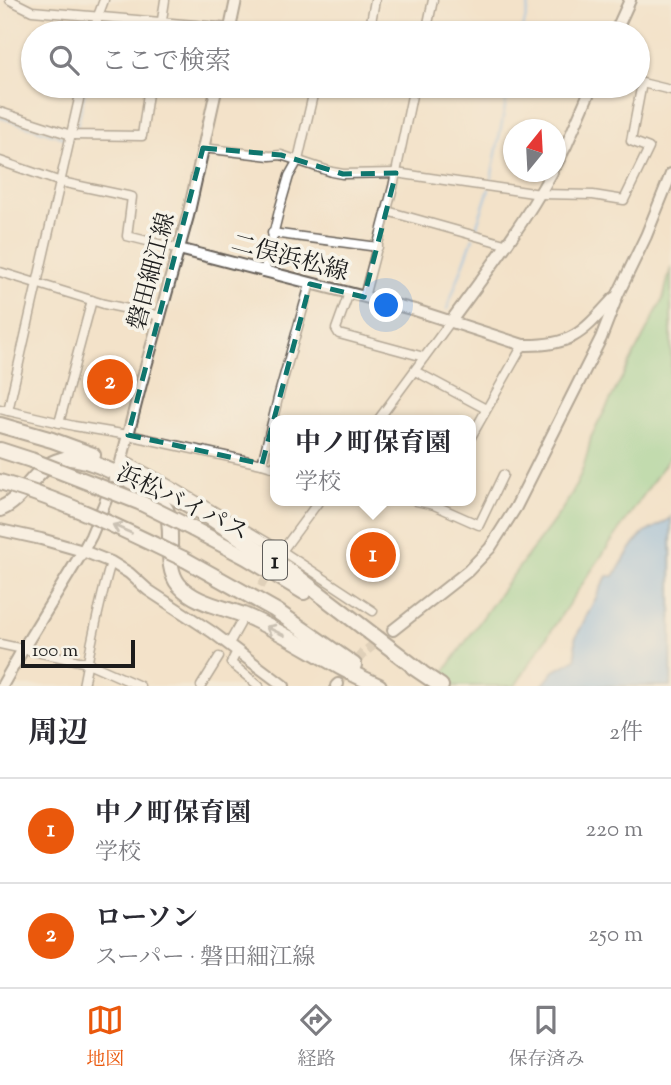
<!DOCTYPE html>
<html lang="ja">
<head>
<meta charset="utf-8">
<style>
  :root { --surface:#fff; --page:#f2f2f3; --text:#2b2b33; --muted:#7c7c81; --line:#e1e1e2; --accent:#ea580c }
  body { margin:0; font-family:"Sorts Mill Goudy","Noto Serif JP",serif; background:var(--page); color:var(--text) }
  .compass { position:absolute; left:503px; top:119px; width:63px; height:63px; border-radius:50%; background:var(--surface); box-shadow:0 2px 5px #0004; rotate:18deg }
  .scale { position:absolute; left:21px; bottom:18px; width:114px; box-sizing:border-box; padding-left:7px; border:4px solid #1c1c1c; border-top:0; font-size:19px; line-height:24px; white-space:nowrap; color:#1c1c1c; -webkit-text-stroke:5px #f7f3e8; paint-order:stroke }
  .you { position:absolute; left:387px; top:306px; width:24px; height:24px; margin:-18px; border:5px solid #fff; border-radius:50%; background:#1a73e8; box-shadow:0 0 0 10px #1a73e833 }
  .badge { display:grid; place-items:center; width:46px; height:46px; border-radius:50%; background:var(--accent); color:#fff; font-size:23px; font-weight:700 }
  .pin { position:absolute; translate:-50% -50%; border:4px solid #fff; box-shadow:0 2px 7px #0006 }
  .popup { position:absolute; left:270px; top:415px; width:206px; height:91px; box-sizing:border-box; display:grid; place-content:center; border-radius:14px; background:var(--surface); filter:drop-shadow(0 2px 5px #0005); font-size:23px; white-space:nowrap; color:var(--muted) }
  .popup b { font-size:26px; color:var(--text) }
  .popup::after { content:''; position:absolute; left:50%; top:100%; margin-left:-14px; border:14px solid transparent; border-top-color:var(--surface) }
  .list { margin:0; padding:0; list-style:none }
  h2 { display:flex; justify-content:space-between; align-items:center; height:91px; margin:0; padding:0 28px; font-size:30px }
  h2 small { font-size:23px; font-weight:400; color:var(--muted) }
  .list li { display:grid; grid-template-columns:46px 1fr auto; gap:21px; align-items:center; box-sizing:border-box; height:105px; padding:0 28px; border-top:2px solid var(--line) }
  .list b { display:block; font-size:26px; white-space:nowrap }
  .list p { margin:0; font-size:23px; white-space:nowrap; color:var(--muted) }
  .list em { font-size:23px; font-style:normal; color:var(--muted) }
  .icon { flex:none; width:38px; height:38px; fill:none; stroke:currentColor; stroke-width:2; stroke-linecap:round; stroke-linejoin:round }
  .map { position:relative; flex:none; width:671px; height:686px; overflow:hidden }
  .search { position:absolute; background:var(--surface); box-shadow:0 2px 5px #0004; left:21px; right:21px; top:21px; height:77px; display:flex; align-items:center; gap:18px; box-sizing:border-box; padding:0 24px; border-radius:38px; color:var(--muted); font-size:26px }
  .sheet { height:301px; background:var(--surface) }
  nav { display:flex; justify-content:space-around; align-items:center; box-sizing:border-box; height:98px; border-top:2px solid var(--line); background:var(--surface); font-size:19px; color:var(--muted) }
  nav a { display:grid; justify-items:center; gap:4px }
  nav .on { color:var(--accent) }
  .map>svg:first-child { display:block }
  .green { fill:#87d28f; stroke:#527756; stroke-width:2 }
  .water { fill:#77b3e9; stroke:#4a6882; stroke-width:2 }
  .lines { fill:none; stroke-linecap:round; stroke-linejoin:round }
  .stream { stroke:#77b3e9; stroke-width:2.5 }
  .street-tunnel { stroke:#c8baa6; stroke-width:8; stroke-dasharray:8 4; stroke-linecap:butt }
  .secondary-tunnel { stroke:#c8baa6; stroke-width:10; stroke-dasharray:10 5; stroke-linecap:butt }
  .street-casing { stroke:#676159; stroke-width:11 }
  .secondary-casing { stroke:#676159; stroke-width:14 }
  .highway-casing { stroke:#676159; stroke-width:18 }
  .street { stroke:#fff; stroke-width:8 }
  .secondary { stroke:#fff; stroke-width:10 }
  .highway { stroke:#fff; stroke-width:14 }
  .highway-bridge-casing { stroke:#676159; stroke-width:18; stroke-linecap:butt }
  .highway-bridge { stroke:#fff; stroke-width:14 }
  .oneway { stroke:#999 }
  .marked { fill:none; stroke:#0f766e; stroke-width:5; stroke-dasharray:14 9; stroke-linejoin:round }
  .labels { text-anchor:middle; stroke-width:7; stroke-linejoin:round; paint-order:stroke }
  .shield { fill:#f7f3e8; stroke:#5e5c59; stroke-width:2 }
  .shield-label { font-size:23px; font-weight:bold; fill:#1c1c1c }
  .street-label { font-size:24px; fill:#1c1c1c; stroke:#f7f3e8 }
</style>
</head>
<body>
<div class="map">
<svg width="671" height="686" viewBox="0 0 671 686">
  <rect width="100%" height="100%" fill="#f7f3e8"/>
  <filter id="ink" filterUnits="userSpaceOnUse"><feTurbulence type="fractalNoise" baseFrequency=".0143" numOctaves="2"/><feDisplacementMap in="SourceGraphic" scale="14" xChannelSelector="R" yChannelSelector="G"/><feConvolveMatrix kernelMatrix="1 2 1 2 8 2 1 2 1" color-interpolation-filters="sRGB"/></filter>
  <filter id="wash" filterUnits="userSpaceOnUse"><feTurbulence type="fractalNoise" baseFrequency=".00686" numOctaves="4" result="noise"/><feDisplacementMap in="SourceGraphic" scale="28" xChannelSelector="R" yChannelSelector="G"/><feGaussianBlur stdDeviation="1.57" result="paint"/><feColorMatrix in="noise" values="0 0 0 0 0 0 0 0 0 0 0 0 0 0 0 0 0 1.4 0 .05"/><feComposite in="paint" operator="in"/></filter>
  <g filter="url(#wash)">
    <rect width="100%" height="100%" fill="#f3e2c9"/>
    <path class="green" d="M671,267V455L669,458L572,599L515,686H434C464,645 492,603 522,563C555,518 581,495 591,437L663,299Z"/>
    <path class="water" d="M671,517V686H542L554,671L576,659L575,639L607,576H614C622,564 629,549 639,538C648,528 663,526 671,517Z"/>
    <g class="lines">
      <g class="stream">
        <polyline points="522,33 530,0"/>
        <polyline points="0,117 65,138"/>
        <polyline points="76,131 86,86"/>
        <polyline points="490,185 509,86"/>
        <polyline points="475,231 489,189"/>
        <polyline points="447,309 473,238"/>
      </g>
    </g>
  </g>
  <g filter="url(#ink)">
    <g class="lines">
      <polyline class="street-tunnel" points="243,618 271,569"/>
      <polyline class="secondary-tunnel" points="338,684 363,653 393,630"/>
      <defs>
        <g id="street">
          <polyline points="10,0 32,11 230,28 263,33"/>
          <polyline points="94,33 98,16 104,0"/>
          <polyline points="160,33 165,0"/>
          <polyline points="369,33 375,0"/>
          <polyline points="426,33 433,0"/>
          <polyline points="638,82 671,90"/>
          <polyline points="0,112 71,135 142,136 149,86"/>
          <polyline points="203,148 270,156 281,155 332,172 343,174 396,173 540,194 593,195 624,200 649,148 631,141 642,83"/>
          <polyline points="0,161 61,182 132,197 127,236 179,249"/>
          <polyline points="387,211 508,245"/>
          <polyline points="272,233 378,247"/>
          <polyline points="0,272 104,304 161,316"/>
          <polyline points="264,272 280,207 289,176 298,160 315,86"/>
          <polyline points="349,293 336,329 339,334 424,357"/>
          <polyline points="364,297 393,187 414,86"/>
          <polyline points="415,371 486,409"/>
          <polyline points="0,409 74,426 128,435 262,464"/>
          <polyline points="8,411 82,86"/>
          <polyline points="378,420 451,321"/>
          <polyline points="59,423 92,300"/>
          <polyline points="471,437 523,345"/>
          <polyline points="122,459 158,478 282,551 373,611"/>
          <polyline points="275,468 262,464 279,394 310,284"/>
          <polyline points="416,501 434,505 479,525 503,475"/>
          <polyline points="282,551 319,501"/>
          <polyline points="231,640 240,624"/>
          <polyline points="0,644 88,663 140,686"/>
          <polyline points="237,651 231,663 259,686"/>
          <path d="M83,686C91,644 99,603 111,562"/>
          <polyline points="201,686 219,657"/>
        </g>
        <g id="secondary">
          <polyline points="229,33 236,0"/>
          <polyline points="615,33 630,0"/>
          <polyline points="556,165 566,146 592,86"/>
          <path d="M179,249L415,310L523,345C573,346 582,333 614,298"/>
          <path d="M451,321C487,272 523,225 552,172"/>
          <polyline points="0,530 41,539 83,551 111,562 129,573 148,590 212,632 284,686"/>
          <polyline points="393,630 468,571 490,548 516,507 601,338 618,294 646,236 671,174"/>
          <polyline points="2,686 23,649 83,551 91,536 120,466 141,384 188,216 217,86"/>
          <polyline points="336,686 338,684"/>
        </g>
        <g id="highway">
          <polyline points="0,425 52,440 93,455"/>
          <polyline points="0,450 31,460"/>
          <polyline points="140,477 209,517 286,568 420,671"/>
          <polyline points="0,482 13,486"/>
          <path d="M0,509C25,499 35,466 61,460C66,458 73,458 77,459C98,462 160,492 167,512C175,534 163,566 179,585C196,604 224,607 246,616C279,630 309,650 340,667C353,674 366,680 379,686"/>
          <polyline points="193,529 246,557 304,592"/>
          <polyline points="184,559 275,610 354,665"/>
          <polyline points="413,667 441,686"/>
        </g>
      </defs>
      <use href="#street" class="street-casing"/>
      <use href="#secondary" class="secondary-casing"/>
      <use href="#highway" class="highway-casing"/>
      <use href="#street" class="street"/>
      <use href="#secondary" class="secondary"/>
      <use href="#highway" class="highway"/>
      <defs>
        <g id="highway-bridge">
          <polyline points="31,460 139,502 193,529"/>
          <path d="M13,486C72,504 128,532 184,559"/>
        </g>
      </defs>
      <use href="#highway-bridge" class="highway-bridge-casing"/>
      <use href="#highway-bridge" class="highway-bridge"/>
    </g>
    <defs><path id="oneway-shaft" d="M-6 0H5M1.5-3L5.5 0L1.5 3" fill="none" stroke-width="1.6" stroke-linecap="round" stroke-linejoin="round" transform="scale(1.75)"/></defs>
    <g class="oneway">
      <use href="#oneway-shaft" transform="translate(122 529) rotate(-156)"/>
      <use href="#oneway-shaft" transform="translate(275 631) rotate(-154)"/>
    </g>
  </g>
  <path d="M0 0H671V686H0ZM203,148L281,155L343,174L396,173L364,297L310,284L262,464L128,435Z" fill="#f3e2c9" fill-opacity=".55" fill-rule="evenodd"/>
  <path class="marked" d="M203,148L281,155L343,174L396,173L364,297L310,284L262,464L128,435Z"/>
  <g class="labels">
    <rect class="shield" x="263" y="540.5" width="24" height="39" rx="5"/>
    <g class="shield-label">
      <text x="275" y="568">1</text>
    </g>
    <g class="street-label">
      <text transform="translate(290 257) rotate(15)" y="8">二俣浜松線</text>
      <text transform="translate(151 271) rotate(-75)" y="8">磐田細江線</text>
      <text transform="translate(183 502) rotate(26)" y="8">浜松バイパス</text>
    </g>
  </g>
</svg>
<svg class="compass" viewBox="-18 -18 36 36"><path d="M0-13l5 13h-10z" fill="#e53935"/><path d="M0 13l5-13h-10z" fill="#7c7c81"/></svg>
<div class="scale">100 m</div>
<div class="you"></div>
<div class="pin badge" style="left:373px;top:555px">1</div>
<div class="popup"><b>中ノ町保育園</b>学校</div>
<div class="pin badge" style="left:110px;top:382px">2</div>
<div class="search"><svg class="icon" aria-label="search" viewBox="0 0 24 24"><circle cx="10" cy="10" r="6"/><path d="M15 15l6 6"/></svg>ここで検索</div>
</div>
<section class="sheet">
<h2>周辺<small>2件</small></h2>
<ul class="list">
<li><span class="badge">1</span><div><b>中ノ町保育園</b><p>学校</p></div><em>220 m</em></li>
<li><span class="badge">2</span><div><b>ローソン</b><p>スーパー · 磐田細江線</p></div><em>250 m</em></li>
</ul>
</section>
<nav>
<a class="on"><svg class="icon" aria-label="map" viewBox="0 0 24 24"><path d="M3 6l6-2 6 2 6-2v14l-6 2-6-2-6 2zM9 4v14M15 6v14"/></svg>地図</a>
<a><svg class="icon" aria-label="directions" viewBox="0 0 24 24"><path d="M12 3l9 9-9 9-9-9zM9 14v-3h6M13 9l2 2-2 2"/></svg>経路</a>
<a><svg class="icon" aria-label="saved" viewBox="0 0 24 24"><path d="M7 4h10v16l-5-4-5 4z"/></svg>保存済み</a>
</nav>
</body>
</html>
